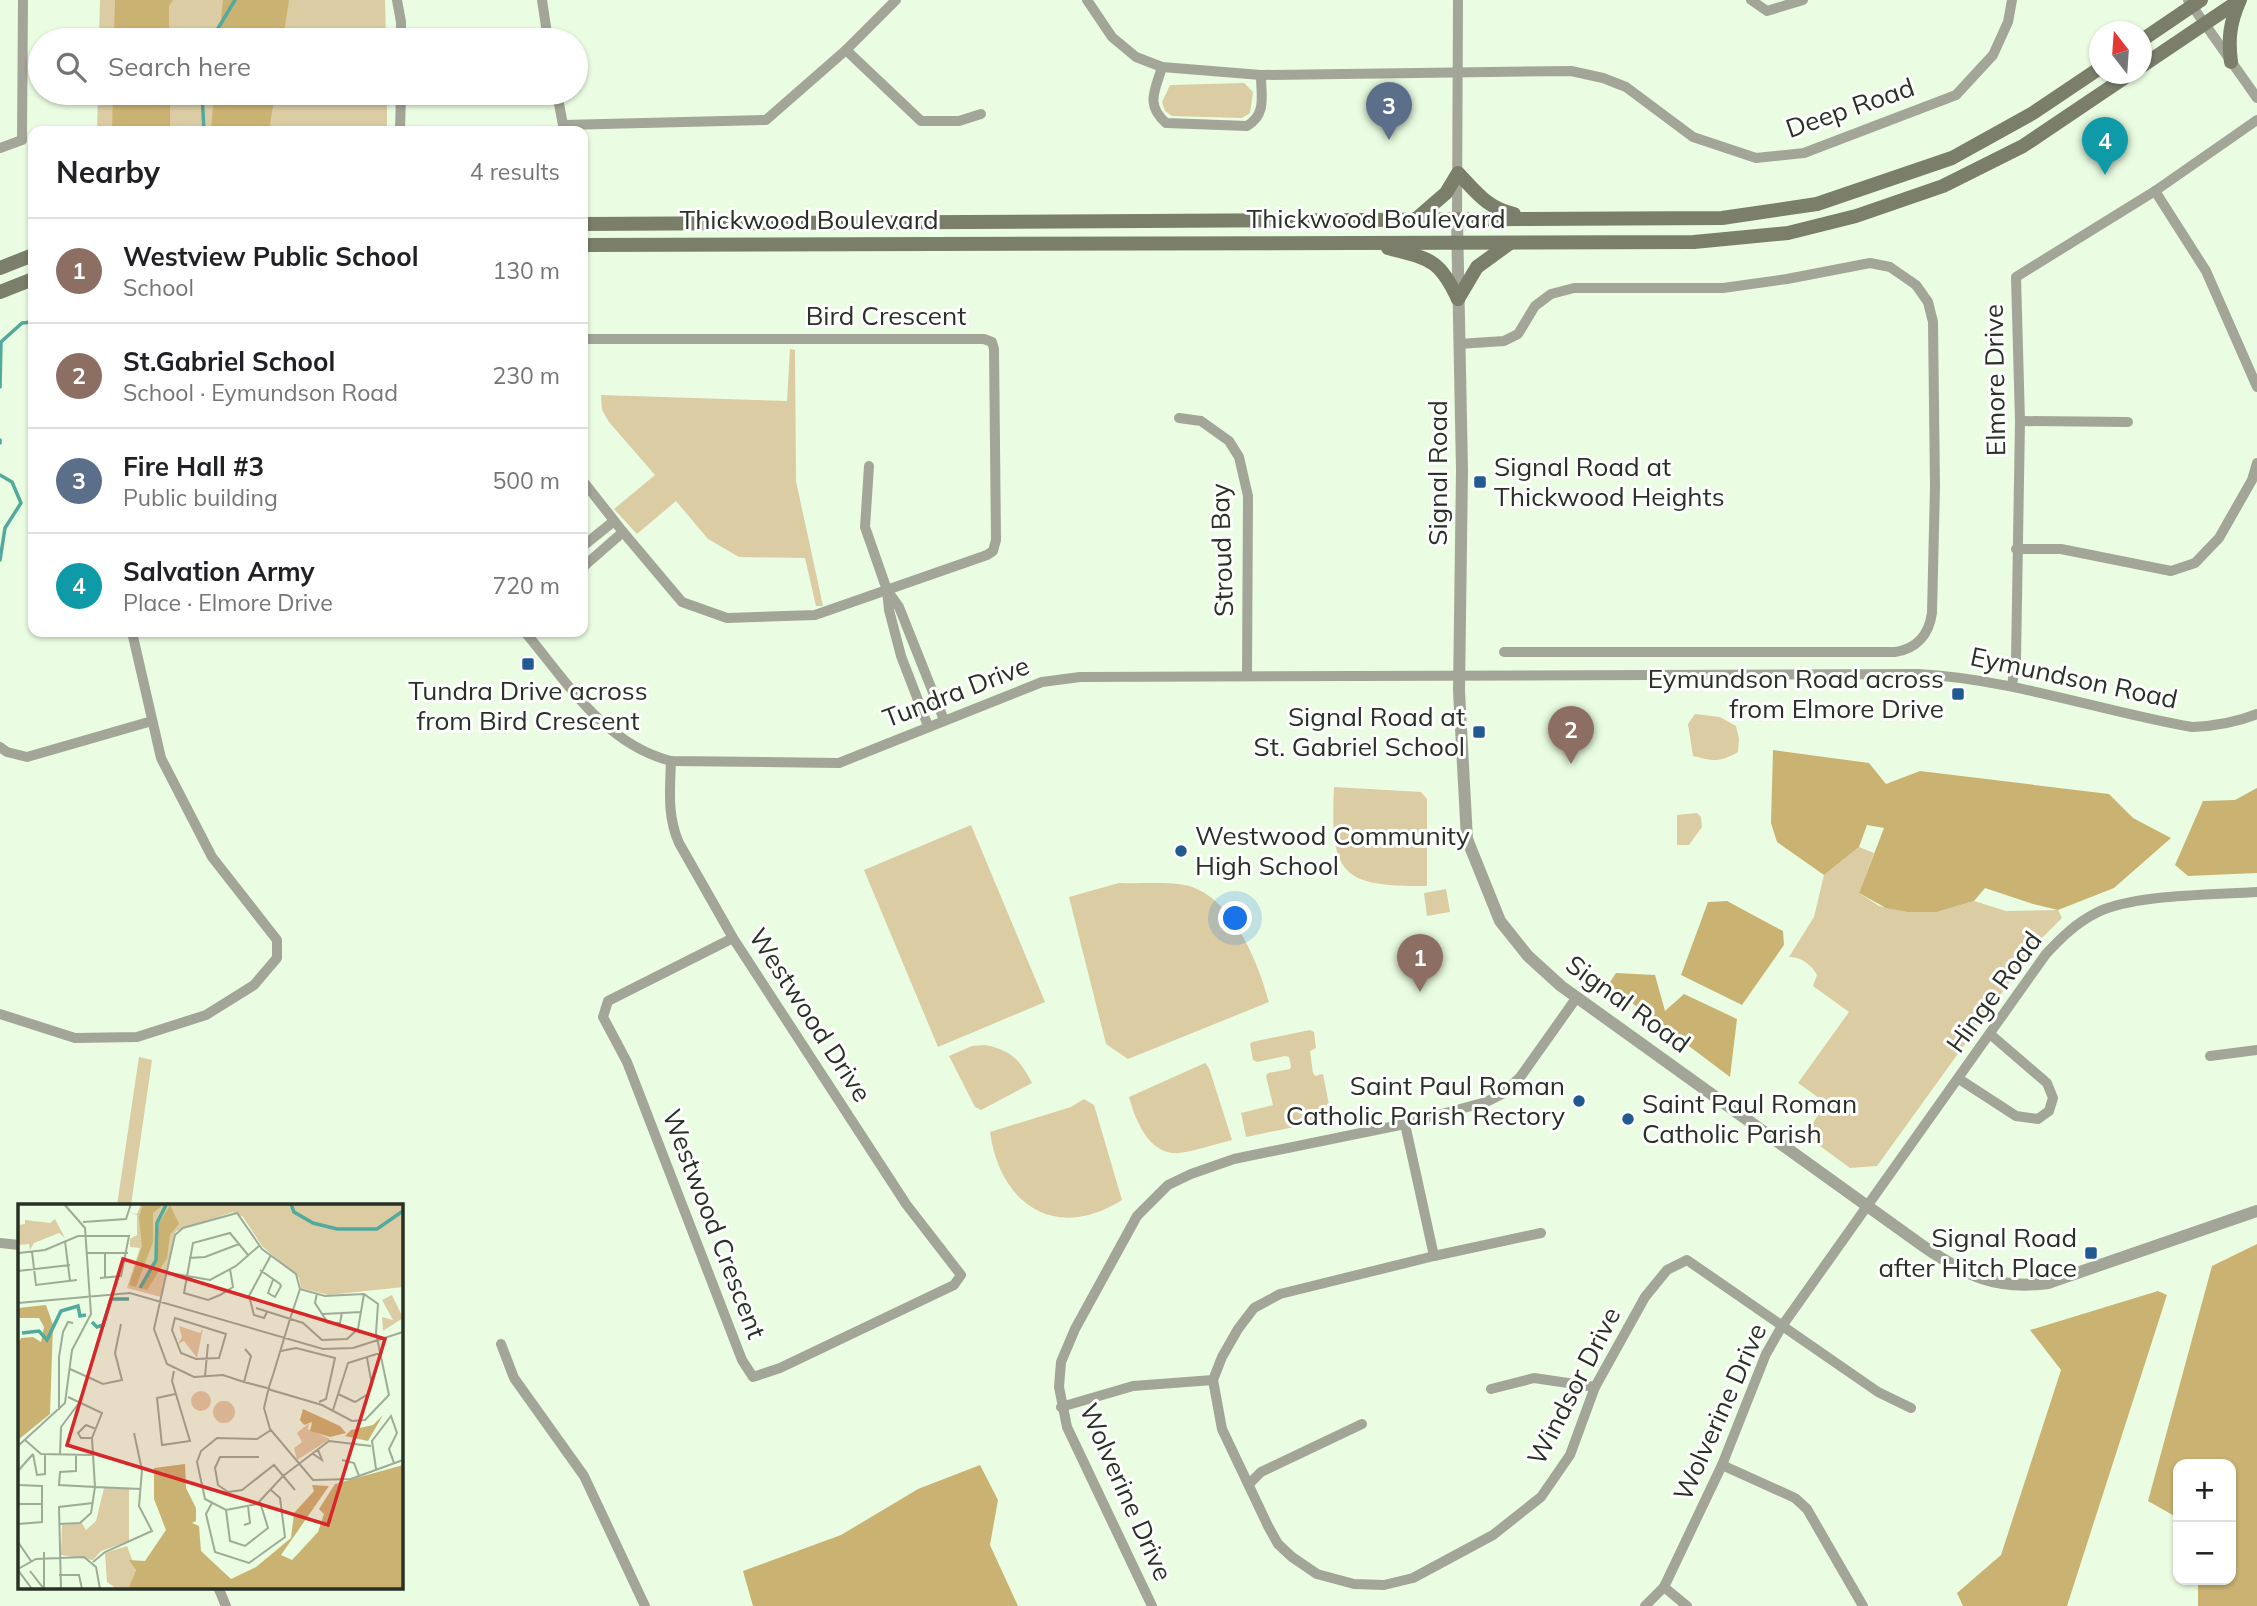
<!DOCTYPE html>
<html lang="en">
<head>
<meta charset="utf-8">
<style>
  :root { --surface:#fff; --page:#f6f6f6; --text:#202124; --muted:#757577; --line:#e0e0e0; --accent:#0b8043 }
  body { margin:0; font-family:Mulish,sans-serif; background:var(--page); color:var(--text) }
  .controls { position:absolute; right:21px; bottom:21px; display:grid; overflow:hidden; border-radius:14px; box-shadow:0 2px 5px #0004 }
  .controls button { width:63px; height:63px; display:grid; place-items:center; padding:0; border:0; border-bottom:2px solid var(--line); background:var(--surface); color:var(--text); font:35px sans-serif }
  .compass { position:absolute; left:2089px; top:21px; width:63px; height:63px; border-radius:50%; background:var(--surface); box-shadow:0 2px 5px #0004; rotate:343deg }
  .you { position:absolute; left:1236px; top:919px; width:24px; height:24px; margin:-18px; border:5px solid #fff; border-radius:50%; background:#1a73e8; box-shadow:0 0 0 10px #1a73e833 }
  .badge { display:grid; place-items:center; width:46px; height:46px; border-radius:50%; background:var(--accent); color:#fff; font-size:23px; font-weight:700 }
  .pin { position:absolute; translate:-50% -58px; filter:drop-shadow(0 2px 4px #0008) }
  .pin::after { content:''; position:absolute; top:37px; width:24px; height:21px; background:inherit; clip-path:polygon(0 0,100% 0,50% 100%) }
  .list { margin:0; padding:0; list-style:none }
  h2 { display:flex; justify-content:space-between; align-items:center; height:91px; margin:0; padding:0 28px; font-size:30px }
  h2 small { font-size:23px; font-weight:400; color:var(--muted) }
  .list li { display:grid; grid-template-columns:46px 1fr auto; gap:21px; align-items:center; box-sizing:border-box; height:105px; padding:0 28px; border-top:2px solid var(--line) }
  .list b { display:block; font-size:26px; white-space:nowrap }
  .list p { margin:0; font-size:23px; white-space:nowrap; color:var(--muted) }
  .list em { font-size:23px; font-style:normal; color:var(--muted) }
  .icon { flex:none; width:38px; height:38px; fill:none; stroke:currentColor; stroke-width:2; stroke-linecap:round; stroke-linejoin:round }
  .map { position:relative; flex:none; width:2257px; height:1606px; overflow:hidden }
  .search { position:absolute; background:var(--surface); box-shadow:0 2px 5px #0004; left:28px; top:28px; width:560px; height:77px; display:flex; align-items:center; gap:18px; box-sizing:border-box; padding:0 24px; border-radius:38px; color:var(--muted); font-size:26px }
  .panel { position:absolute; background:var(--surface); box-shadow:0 2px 5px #0004; left:28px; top:126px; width:560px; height:511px; border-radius:14px }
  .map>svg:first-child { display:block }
  .green { fill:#dbcca3 }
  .forest { fill:#cab372 }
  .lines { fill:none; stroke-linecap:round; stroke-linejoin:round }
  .stream { stroke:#52aa9c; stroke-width:3.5 }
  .minor { stroke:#a3a598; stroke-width:10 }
  .tertiary { stroke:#a3a598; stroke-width:12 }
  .secondary { stroke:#7c7e6c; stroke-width:14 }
  .poi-dot { fill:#205a91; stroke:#fff; stroke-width:2.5 }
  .labels { text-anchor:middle; stroke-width:6; stroke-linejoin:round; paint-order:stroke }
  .street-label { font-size:26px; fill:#293026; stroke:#fff }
  .poi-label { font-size:26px; fill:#293026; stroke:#fff; text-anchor:end }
  .inset-river { fill:none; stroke:#52aa9c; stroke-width:3.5 }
  .inset-road { fill:none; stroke:#9dab97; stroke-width:2 }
  .view { fill:#d62828; fill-opacity:0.15; stroke:#d62828; stroke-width:3.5 }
  .inset-edge { fill:none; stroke:#293026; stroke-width:3.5 }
</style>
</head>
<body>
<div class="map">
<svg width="2257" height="1606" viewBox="0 0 2257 1606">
  <rect width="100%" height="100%" fill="#eafde2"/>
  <g class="green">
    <polygon points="100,0 385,0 386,40 99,40"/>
    <polygon points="1244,83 1253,92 1250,113 1242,118 1172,116 1165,111 1162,102 1170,85"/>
    <polygon points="98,93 387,93 387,131 97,131"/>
    <polygon points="790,349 795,350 796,481 823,606 816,606 805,558 739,557 708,539 676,501 637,534 614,509 655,475 609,422 602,410 601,395 787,401"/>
    <path d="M1695,714L1720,717L1736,726L1739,739L1738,752C1719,763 1713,761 1693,756L1688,724Z"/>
    <path d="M1334,787L1421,792L1427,799V886C1340,887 1330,874 1334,787Z"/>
    <polygon points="1697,813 1701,817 1702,827 1689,845 1677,845 1677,815"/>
    <polygon points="971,825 1045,1002 938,1047 864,870"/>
    <path d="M1859,847L1874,853L1859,893L1879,906L1907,912H1937L1974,901L2006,911L2058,910L2062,918L2040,940L1877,1166L1850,1168L1805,1135L1826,1103L1798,1083L1849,1012L1813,986L1817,975C1812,965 1800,956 1789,957L1814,917L1824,875Z"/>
    <path d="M1119,883C1139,884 1170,881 1189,886C1233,899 1258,962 1269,1002L1128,1059L1106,1044L1069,897Z"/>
    <polygon points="1446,889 1450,912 1427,916 1424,893"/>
    <polygon points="1310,1030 1314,1032 1316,1048 1310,1051 1313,1073 1315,1076 1323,1074 1331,1115 1328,1120 1246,1137 1241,1113 1273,1105 1266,1076 1268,1073 1290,1069 1291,1066 1289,1057 1285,1056 1257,1062 1253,1060 1250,1044 1252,1042"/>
    <path d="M985,1045C1011,1050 1020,1060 1032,1083L981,1110L975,1107L949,1056L972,1046Z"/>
    <polygon points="139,1057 152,1060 131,1205 117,1205"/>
    <path d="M1205,1063L1209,1068L1232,1140C1215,1144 1196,1151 1179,1153C1149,1156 1135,1119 1129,1097Z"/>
    <path d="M1084,1099L1094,1105L1122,1200C1056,1242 1000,1205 990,1132L1071,1107Z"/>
  </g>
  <g class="forest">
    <polygon points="115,0 173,0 169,6 169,40 114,40"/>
    <polygon points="223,0 289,0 283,40 219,40"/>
    <polygon points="113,93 170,93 170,131 112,131"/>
    <polygon points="214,93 275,93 269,131 211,131"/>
    <polygon points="1773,750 1869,763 1886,784 1920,771 2109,794 2133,818 2171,838 2114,888 2058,910 2033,904 1985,888 1974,901 1937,912 1907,912 1886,908 1859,893 1884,828 1867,825 1859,847 1824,875 1777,842 1771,823"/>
    <polygon points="2257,788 2257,873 2188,876 2175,865 2203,801 2235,800"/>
    <polygon points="1727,901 1783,931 1784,945 1742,1005 1681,975 1708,902"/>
    <polygon points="1616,973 1655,975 1665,1011 1684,994 1737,1019 1730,1077 1608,985"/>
    <polygon points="2257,1244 2257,1606 2198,1606 2198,1580 2231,1580 2231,1464 2178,1464 2178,1518 2148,1501 2212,1266"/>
    <polygon points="2158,1291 2167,1295 2067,1606 1963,1606 1957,1593 2001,1555 2061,1370 2030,1330"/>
    <polygon points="980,1465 998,1500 990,1545 1018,1606 753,1606 743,1571 841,1535 918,1489"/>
  </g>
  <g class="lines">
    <g class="stream">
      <polyline points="211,40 235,0"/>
      <polyline points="202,93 204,131"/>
      <polyline points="0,387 1,342 22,323 33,322"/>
      <polyline points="0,440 0,443"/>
      <polyline points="0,475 12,482 21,503 5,528 0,560"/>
    </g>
    <g class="minor">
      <polyline points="397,0 401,22 401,40"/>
      <polyline points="542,0 548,40"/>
      <polyline points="1087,0 1112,37 1136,57 1162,67 1261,75 1571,71 1603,78 1626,87 1693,137 1756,158 1804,153 1956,95 1993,55 2008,22 2012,0"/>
      <polyline points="1751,0 1767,11 1803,0"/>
      <polyline points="2188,0 2257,98"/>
      <polyline points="846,50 921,121 959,121 981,114"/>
      <path d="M1162,67C1155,91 1145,104 1166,123L1247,126C1267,114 1261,96 1261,75"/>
      <polyline points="557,93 563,125 766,120 846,50 896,0"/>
      <polyline points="400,131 401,93"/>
      <polyline points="0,148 22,140 23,0"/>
      <polyline points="2155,191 2206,271 2257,387"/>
      <polyline points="1457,219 1458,0"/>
      <polyline points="583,339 984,339 992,342 994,349 996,540 993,551 987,555 815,615 727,618 682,602 623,532 583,481"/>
      <path d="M1459,344L1504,341L1518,334L1535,306L1551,294L1574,288H1723L1787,279L1870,263L1890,267L1916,285L1928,302L1933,322L1935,487L1932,613C1929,634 1917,649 1895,652H1504"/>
      <polyline points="1179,418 1201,421 1229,441 1239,457 1248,496 1247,676"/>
      <polyline points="2020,421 2128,422"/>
      <polyline points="869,466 865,527 887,590 889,610 901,656 928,726"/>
      <polyline points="583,546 614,521"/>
      <polyline points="2016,549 2061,549 2171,571 2195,563 2219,538 2252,480 2257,463"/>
      <polyline points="583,567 623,532"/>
      <polyline points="889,593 899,607 944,720"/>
      <path d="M525,632C567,682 604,744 671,761L839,763L1042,682L1080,677L1918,674C2012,679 2100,711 2192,727C2216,726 2235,723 2257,714"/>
      <polyline points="2012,685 2016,660 2020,421 2016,277 2155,191 2257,120"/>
      <polyline points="0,747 7,752 27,757 152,721"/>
      <path d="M671,761C670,790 667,816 679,843L733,938L906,1204L961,1275L954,1285L780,1368L753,1377L742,1360L627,1062L603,1017L608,1001L733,938"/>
      <polyline points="0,1014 75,1038 137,1037 206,1015 254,985 277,958 277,940 212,857 161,758 132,632"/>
      <polyline points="2210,1056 2257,1050"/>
      <polyline points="1959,1079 2016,1116 2038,1119 2049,1111 2053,1098 2047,1083 1990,1034"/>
      <polyline points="1405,1124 1434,1256"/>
      <polyline points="1541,1233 1434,1256 1280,1294 1254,1308 1238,1329 1222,1357 1213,1380 1222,1429 1268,1526 1278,1544 1292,1557 1317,1574 1354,1584 1384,1585 1413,1578 1493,1535 1541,1497 1570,1455 1595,1387 1645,1297 1667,1270 1687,1260 1878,1392 1911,1408"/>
      <polyline points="0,1243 19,1245"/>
      <polyline points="501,1344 514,1378 584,1476 645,1606"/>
      <polyline points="1491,1389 1534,1378 1595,1387"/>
      <polyline points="1061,1407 1133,1386 1213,1380"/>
      <polyline points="1722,1465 1795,1498 1807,1509 1863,1606"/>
      <polyline points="1249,1484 1261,1472 1362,1424"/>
      <polyline points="218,1587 226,1606"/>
      <polyline points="1664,1587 1687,1606"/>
      <polyline points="1152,1606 1067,1427 1059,1387 1061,1362 1075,1329 1137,1216 1168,1185 1191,1174 1234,1159 1405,1124 1486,1102 1504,1093 1521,1076 1577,997"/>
      <path d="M1645,1606L1664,1587L1722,1465L1766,1354L1782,1326L2046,954C2061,938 2076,923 2096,913C2133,894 2214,895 2257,892"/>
    </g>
    <path class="tertiary" d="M1457,219L1462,470L1459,691L1467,839L1500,921L1528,956L1561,986L1923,1246C1965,1275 1996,1290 2048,1283L2257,1211"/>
    <g class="secondary">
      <polyline points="2142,40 2201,0"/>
      <path d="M2231,62C2228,39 2230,23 2239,2"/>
      <polyline points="2142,66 2240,0"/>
      <path d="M1416,219L1446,193L1458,173C1476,192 1487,208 1514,214"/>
      <polyline points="583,224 1722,218 1817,204 1952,158 2033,113 2100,68"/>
      <polyline points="583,245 1694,242 1788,233 1856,216 1943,186 2023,146 2130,74"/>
      <path d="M1388,248C1429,259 1439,258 1458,299"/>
      <polyline points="0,268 33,255"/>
      <polyline points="0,292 33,279"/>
      <polyline points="1458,299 1477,267 1510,243"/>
    </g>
  </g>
  <g class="poi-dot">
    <rect x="1473" y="475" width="14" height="14" rx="3.5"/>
    <rect x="521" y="657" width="14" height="14" rx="3.5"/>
    <rect x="1951" y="687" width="14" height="14" rx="3.5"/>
    <rect x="1472" y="725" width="14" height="14" rx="3.5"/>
    <circle cx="1181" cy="851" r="7"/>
    <circle cx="1579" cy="1101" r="7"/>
    <circle cx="1628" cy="1119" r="7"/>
    <rect x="2084" y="1246" width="14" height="14" rx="3.5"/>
  </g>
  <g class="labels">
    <g class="street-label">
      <text transform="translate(1850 108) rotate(-19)" y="9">Deep Road</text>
      <text x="1376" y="228">Thickwood Boulevard</text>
      <text x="809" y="229">Thickwood Boulevard</text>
      <text x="886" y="325">Bird Crescent</text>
      <text transform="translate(1995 380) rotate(-91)" y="9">Elmore Drive</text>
      <text transform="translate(1438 473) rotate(-90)" y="9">Signal Road</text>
      <text transform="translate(1222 550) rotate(-92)" y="9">Stroud Bay</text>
      <text transform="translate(2074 678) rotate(12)" y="9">Eymundson Road</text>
      <text transform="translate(956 692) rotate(-21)" y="9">Tundra Drive</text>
      <text transform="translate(1994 992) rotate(-54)" y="9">Hinge Road</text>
      <text transform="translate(1628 1004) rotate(36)" y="9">Signal Road</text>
      <text transform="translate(810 1015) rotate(57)" y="9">Westwood Drive</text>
      <text transform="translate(714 1224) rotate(69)" y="9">Westwood Crescent</text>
      <text transform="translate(1574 1386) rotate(-63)" y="9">Windsor Drive</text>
      <text transform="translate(1720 1412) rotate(-66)" y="9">Wolverine Drive</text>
      <text transform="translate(1126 1492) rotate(66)" y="9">Wolverine Drive</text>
    </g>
    <g class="poi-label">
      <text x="1494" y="476" text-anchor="start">Signal Road at<tspan x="1494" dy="30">Thickwood Heights</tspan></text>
      <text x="1944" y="688">Eymundson Road across<tspan x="1944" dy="30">from Elmore Drive</tspan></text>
      <text x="528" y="700" text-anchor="middle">Tundra Drive across<tspan x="528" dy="30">from Bird Crescent</tspan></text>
      <text x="1465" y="726">Signal Road at<tspan x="1465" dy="30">St. Gabriel School</tspan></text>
      <text x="1195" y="845" text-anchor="start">Westwood Community<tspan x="1195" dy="30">High School</tspan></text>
      <text x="1565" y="1095">Saint Paul Roman<tspan x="1565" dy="30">Catholic Parish Rectory</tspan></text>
      <text x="1642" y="1113" text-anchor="start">Saint Paul Roman<tspan x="1642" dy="30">Catholic Parish</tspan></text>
      <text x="2077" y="1247">Signal Road<tspan x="2077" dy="30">after Hitch Place</tspan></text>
    </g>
  </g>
  <g transform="translate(18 1204)">
    <rect width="385" height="385" fill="#eafde2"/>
    <path d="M123,0H385V83L311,91L283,84L281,74L244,42L225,13L215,8L158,27L143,93L109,84L122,44L112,43V35L119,31V11L111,8L119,10ZM37,15L47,34L41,29L16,39L12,46L11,40L0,41V21L7,20V16L32,19ZM374,91L385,114L365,127L364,113L375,116L364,96ZM161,122L182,129L185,124L179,154L166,137L160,140L164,133ZM173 197a10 10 0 1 1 20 0a10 10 0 1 1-20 0ZM195 208a11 11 0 1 1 22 0a11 11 0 1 1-22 0ZM291,219L290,225L312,235L279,256L276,244L284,238L279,229ZM86,284L111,285V337L83,347L75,356L43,351L44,321L64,319L68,326L78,317ZM109,342L118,366L110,385H99L89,378L87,349Z" fill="#dbcca3"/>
    <path d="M125,0H146L135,9V38L118,83L111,81L124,42L121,13ZM152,1L161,20L152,31L149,54L129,86L123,84L137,54L141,19ZM28,101L35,121L32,210L0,236V140L3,134L15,133L23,138L26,123L21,114H0V104ZM285,205L322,222L328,229L312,233L292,227L294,218L286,221L282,216ZM365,211L350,237L327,232L333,226L355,221ZM167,260L168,284L178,304V317L174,319L181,322L183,347L213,375L238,363L273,334L276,309L296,287L294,281L311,282L263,351L274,356L300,328L306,310L301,305L317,280L385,261V385H110L118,366L111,356L127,357L148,326L136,295V264Z" fill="#cab372"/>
    <path class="inset-river" d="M273,0L276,8L295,19L319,25H359L385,7M122,84L138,56L139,19L148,1M74,118L79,123L85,121L93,95H111M4,129L21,127L29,136L43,107L60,102L62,112L68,111"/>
    <path class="inset-road" d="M65,18L108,15L113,0M47,37L52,77M14,48L18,81L59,76M1,49L27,46L60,32H111L103,72L82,74M69,49H110M171,54L187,53L221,40M212,65L215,83L202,91L190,96L166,89L175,39L212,29L230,51M242,66L262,80L263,82L257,93L250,89L255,76M0,67L52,61M152,69L192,76L218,62L242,41M87,73V49M282,85L307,92L346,90L360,100L358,129L371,191L347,216L334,217L304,201L253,186L249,184L226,178L205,171L176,173L149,160L136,125L157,31L165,24L219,9L244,45L278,70L282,85L272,115L258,161L255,171L251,183V185L250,187L246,204L252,225L295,276L333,275L385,256M299,89L297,99L310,119H322L324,108M0,99L112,89L305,145L335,144L385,128M238,104L285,119L304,136L329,135L340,125L346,90M249,108L246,114L236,111L231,92L253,51M305,110L343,108M157,114L208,130L201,154L178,155L163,149L154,126ZM263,147L278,144L317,154L308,195L301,198M52,165L85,180L104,176L97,149L103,120M156,167L154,177L172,237L144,241L139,194L157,190M187,172L190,140M226,178L233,152L227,145M320,190L337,198L350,190L354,181L349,154M50,193L84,209L74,234L77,283L123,285M41,206V153L45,128L50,118L55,119M315,206L330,159L365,148M253,226L239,235L199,234L183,247L179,258L187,295L208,306L239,300L265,272L311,237L353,242M74,234H63L60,229L68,221L78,225M7,236L23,250L75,251M0,242L47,199L54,146L73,110L67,24L46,0M15,250L19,271L27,270V251M295,250L304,256L300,246M42,251L43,223L61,199M241,253H202L197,264L200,281L210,288L224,286L256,261L277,286M324,256L336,259L341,272M358,265L354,237L373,212L379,229L371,245L376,259M0,267L15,250M0,281L24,282V318L0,320M194,299L188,310L197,348L231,359L267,333L262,294L253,286M0,300H24M208,306L212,337L227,342L250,324L242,298M41,320L62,319L73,309L77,283L41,281L42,268L58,267V251M226,321L232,319L230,302M0,338L13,357M75,358L87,348L134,327L121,302L124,266L116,229M0,365L18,355L66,353L78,363L82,385M0,366L14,385M12,367L26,385M41,371H61L64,385M26,385V348M43,385L41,303L75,299"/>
    <path class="view" d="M105,55L367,135L310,321L49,241Z"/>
    <rect width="385" height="385" class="inset-edge"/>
  </g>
</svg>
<div class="controls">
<button>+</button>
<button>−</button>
</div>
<svg class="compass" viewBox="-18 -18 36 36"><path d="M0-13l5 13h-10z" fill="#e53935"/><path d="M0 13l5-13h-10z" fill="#757577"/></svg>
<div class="you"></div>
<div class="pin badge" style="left:1420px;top:992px;background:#8d6e63">1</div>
<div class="pin badge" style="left:1571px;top:764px;background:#8d6e63">2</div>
<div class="pin badge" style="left:1389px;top:140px;background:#5c6f8a">3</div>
<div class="pin badge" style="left:2105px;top:175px;background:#0f9aa8">4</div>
<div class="search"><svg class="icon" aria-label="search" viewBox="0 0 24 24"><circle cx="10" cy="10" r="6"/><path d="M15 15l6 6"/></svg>Search here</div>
<section class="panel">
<h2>Nearby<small>4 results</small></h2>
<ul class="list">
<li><span class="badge" style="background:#8d6e63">1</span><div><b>Westview Public School</b><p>School</p></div><em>130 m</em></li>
<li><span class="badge" style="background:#8d6e63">2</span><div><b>St.Gabriel School</b><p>School · Eymundson Road</p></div><em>230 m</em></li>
<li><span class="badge" style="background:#5c6f8a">3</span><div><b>Fire Hall #3</b><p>Public building</p></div><em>500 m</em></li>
<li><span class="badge" style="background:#0f9aa8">4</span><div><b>Salvation Army</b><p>Place · Elmore Drive</p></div><em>720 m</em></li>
</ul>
</section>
</div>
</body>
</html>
